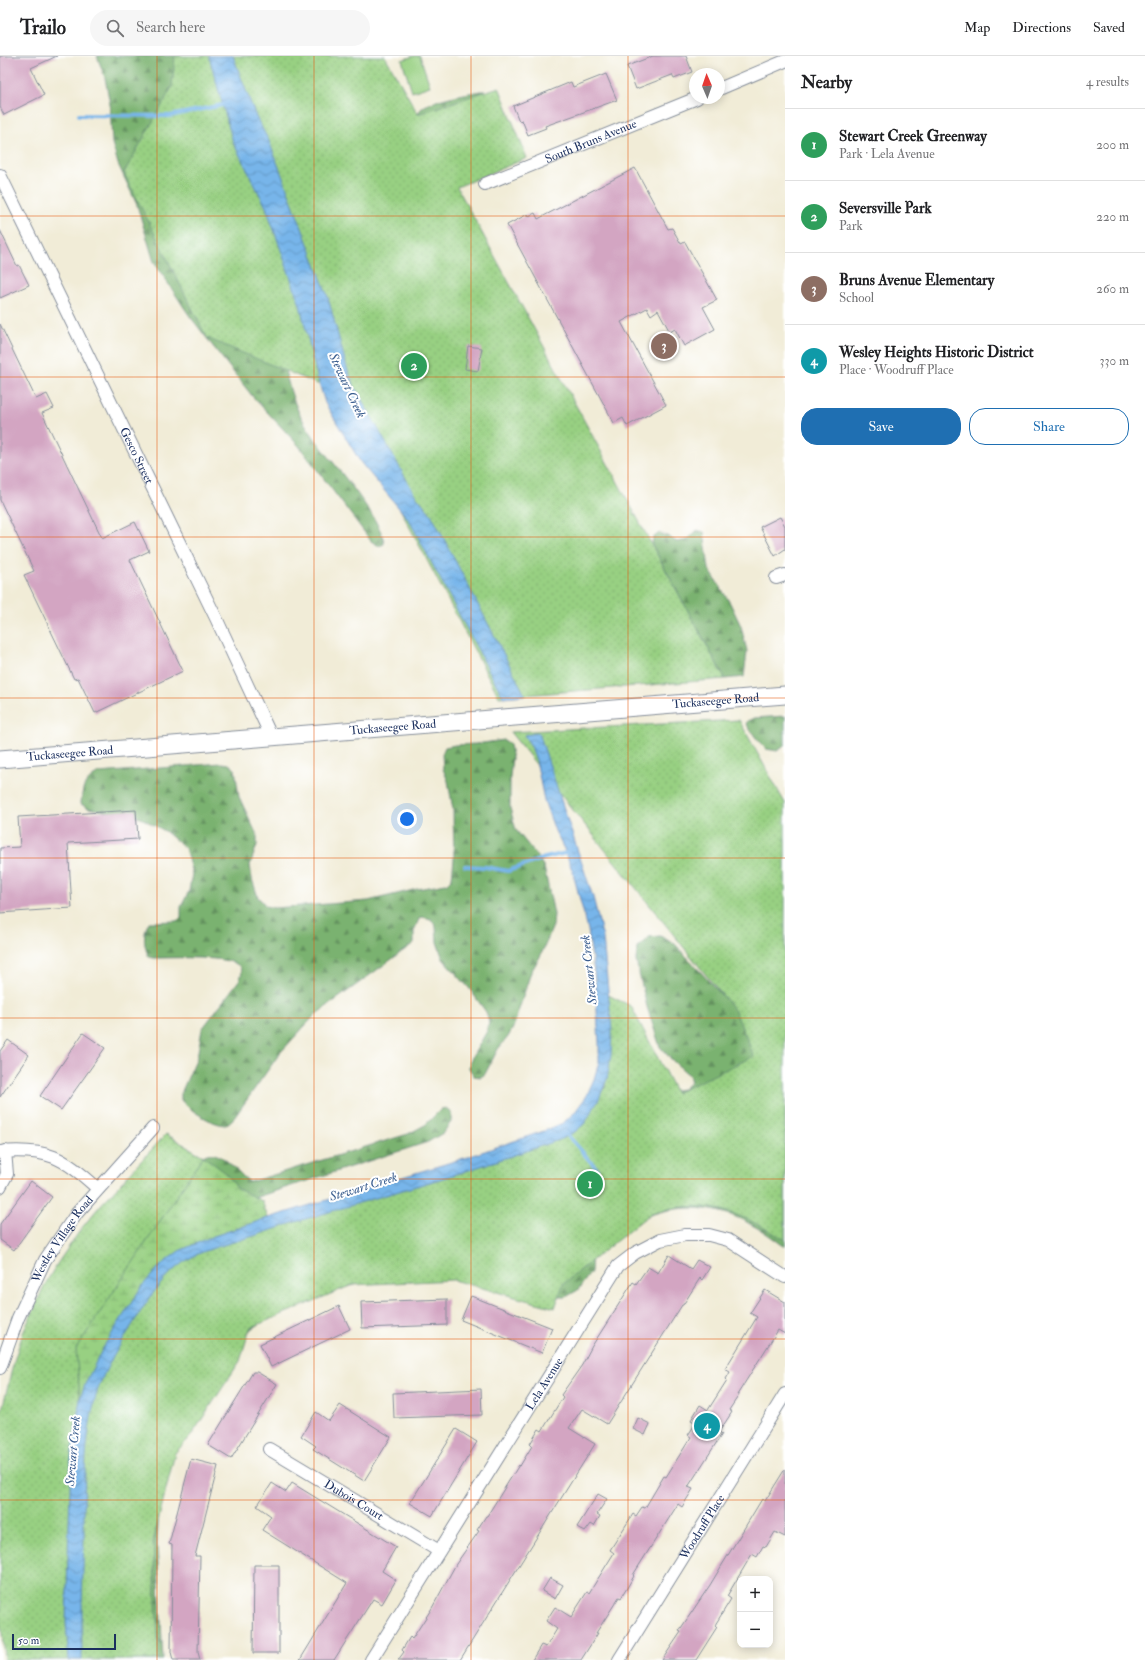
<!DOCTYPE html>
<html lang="en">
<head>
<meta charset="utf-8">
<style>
  :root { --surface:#fff; --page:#f6f6f6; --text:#202124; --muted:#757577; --line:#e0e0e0; --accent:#1f6fb2 }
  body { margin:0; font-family:"IM FELL Double Pica",serif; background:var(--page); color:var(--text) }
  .controls { position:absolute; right:12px; bottom:12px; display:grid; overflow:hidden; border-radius:8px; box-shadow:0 2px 10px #0003 }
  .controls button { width:36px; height:36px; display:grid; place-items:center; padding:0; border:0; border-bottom:1px solid var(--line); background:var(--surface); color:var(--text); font:20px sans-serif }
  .compass { position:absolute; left:689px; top:12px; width:36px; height:36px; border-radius:50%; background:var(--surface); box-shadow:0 2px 10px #0003; rotate:358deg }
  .scale { position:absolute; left:12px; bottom:10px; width:104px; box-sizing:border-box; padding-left:4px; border:2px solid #1b2f5e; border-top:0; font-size:11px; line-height:14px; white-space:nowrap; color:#1b2f5e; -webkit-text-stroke:3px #fff; paint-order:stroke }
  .you { position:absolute; left:407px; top:763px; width:14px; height:14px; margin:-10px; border:3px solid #fff; border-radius:50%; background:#1a73e8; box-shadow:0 0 0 6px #1a73e833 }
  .badge { display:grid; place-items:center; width:26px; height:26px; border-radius:50%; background:var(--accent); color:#fff; font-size:13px; font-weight:700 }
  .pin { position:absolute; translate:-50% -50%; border:2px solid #fff; box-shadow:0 1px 4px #0006 }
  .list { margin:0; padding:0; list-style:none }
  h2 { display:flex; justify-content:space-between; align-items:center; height:52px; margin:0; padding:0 16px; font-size:17px }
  h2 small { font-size:13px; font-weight:400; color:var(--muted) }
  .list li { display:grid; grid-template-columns:26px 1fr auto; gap:12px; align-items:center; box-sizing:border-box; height:72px; padding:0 16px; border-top:1px solid var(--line) }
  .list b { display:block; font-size:15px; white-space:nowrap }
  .list p { margin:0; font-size:13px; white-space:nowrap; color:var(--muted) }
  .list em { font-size:13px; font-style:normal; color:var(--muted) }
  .actions { display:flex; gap:8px; padding:12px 16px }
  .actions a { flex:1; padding:9px 0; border:1px solid var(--accent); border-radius:16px; text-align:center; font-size:14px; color:var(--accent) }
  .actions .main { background:var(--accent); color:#fff }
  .icon { flex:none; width:22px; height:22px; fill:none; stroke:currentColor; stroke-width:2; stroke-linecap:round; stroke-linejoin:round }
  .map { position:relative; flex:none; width:785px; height:1604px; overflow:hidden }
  header { display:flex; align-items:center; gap:24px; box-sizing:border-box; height:56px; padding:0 20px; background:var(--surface); border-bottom:1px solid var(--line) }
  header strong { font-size:19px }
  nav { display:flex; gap:22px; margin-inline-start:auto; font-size:14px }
  .search { width:280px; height:36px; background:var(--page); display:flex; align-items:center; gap:10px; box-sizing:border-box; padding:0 14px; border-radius:22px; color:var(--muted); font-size:15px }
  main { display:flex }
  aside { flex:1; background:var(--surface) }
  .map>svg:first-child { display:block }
  .green { fill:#98d082; stroke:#5a8070 }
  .forest { fill:url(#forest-firs); stroke:#4a7067 }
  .wetland { fill:url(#wetland-marsh); stroke:#5a8070 }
  .park { fill:url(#park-dots); stroke:#5a8070 }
  .water { fill:url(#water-waves); stroke:#4972a4 }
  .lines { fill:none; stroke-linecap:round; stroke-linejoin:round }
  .stream { stroke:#77b5ea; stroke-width:4 }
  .building { fill:#d3a5c2 }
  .minor-casing { stroke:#868e9a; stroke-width:14 }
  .secondary-casing { stroke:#868e9a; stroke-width:19 }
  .minor { stroke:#fff; stroke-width:12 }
  .secondary { stroke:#fff; stroke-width:17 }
  .grid { fill:none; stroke:#e8590c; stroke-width:1; stroke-opacity:0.55 }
  .labels { text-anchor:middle; stroke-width:4; stroke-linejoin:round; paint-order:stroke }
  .street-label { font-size:12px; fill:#1b2f5e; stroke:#fff }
  .water-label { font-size:13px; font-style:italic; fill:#3b5e8f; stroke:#fff }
</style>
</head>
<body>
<header>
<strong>Trailo</strong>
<div class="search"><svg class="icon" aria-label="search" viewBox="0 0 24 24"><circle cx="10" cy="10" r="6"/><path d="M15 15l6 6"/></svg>Search here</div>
<nav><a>Map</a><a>Directions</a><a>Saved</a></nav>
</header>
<main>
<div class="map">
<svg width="785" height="1604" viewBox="0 0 785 1604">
  <defs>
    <pattern id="forest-firs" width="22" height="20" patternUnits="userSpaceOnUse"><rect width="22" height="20" fill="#7ab270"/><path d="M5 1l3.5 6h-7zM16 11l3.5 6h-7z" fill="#63915f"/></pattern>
    <pattern id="wetland-marsh" width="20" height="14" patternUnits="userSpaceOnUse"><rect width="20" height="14" fill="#98d082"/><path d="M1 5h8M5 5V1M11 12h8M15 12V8" fill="none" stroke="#82b373"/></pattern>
    <pattern id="park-dots" width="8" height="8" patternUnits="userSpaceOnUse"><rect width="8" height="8" fill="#98d082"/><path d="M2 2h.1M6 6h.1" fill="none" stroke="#82b373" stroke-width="1.8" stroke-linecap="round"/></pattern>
    <pattern id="water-waves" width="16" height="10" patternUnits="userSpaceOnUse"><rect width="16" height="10" fill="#77b5ea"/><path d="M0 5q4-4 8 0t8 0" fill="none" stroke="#6194c1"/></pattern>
  </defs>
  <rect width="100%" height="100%" fill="#fff"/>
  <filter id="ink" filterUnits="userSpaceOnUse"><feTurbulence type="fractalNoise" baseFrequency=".025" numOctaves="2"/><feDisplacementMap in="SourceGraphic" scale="8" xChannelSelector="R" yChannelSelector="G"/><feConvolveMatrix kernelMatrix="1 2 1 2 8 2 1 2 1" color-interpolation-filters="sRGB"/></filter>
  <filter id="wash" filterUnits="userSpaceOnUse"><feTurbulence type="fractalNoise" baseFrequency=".012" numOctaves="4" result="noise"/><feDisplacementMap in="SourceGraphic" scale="16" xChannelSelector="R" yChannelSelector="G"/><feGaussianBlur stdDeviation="0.9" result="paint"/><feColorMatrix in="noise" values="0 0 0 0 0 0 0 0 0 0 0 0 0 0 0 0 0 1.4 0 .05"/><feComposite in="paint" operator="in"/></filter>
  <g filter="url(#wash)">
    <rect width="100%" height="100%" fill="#f1ecd7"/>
    <polygon class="green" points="414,0 420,0 430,30 412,36 402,4"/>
    <g class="forest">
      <path d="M97,0H183L279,290C286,317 291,347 307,371C323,397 384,463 384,488L379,490L371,485L299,390L253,341L215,293L189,259L154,206L137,149L118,108L112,87L110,48L105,22Z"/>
      <path d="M480,35H485L491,38L418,62C418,59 418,56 420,54C429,43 466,38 480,35Z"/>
      <polygon points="697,474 704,476 709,513 730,547 741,570 747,595 744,621 725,623 652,489 653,482 659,477 667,480 677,486 687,484"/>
      <polygon points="785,660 785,690 777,695 766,693 756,682 746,668 747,665 754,662"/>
      <path d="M504,684L510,688L512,702L510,721V752L516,774L533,795L544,811L554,858L553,870L541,899L531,916L513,972L508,981L498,993L485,1018L481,1021L474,1020L469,1012L470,1005L487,975L489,966L486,956L469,932L443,903L437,886L436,871L431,863L422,861L419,863L414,875V887L315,959L280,997L234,1062L226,1069C213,1069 189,1054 181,1044V1037L197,1001L202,973L240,923C241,919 243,915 240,911C232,899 170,902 154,902L149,901C143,890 143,876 149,866L176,865L181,862V851L189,835L192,818L185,792L165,775L141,762L88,752L81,748C82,732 84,725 99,717L221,707L229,708L235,713L239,741L257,779V789L250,809L252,823L258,841L266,850L274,852L368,845L417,833L446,828L452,822L454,803L453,754L448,725L443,713L442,698L445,691L455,689L476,688Z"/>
      <path d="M660,880L675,888L749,969L785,1028V1191C774,1183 764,1175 752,1169C715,1147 667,1146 630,1169C617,1177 604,1189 592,1199L591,1216L578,1234L566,1241H555L482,1221L361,1227L323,1238L270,1261L234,1285L182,1361L160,1435L157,1487L163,1604H132L153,1320L668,1035L683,1033L691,1026L689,1019L673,1005L660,991L647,951L636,905L637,892L649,881Z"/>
      <path d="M446,1052L451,1056V1066L443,1077L428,1086L179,1166L203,1100C219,1089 238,1118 250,1126L408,1078L425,1069L441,1053Z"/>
    </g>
    <polygon class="wetland" points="172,1082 203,1100 226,1117 238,1133 262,1145 268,1162 211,1181 93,1312 80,1343 21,1297"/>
    <g class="park">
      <polygon points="175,0 385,0 418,58 499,31 527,102 457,131 725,623 499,641 339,337 207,282 124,117 172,31"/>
      <path d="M739,664L785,747V1184C738,1156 707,1141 651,1157L563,1228L555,1252L453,1224L352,1229L250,1272L240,1305L191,1380L175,1397L153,1486L159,1604H4L0,1546V1361L14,1305L23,1277L44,1230L57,1208L81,1173L98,1152L166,1078L203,1100L76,1293L80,1343L83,1345L137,1246L182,1203L299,1157L465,1107L584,1060L605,1031L602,936L631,950L676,1037L754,1000L735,955L510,676Z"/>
    </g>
    <g class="water">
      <polygon points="209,0 233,0 256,61 269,85 327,238 347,312 354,330 414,437 431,458 525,639 503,641 409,464 361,407 325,347 317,320 300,249 266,151 233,86"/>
      <path d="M539,677L593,841L603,882L612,975L611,999L607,1023L598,1045L585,1067L576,1075L562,1083L460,1117L292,1167C275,1173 258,1179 240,1184C224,1189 207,1193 192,1201C166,1215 149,1242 134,1266C121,1288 105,1311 97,1336C84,1380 84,1431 84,1477C83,1519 81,1562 82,1604H69L66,1567L71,1402L80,1343L86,1326L104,1290L142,1230L162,1208L179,1195L211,1181L268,1162L458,1104L544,1075L563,1067L574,1057L586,1041L594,1023L599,1006V988L595,922L588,874L573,817L566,797L555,775L544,744L536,704L531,690L524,679Z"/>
    </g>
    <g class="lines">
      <g class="stream">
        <polyline points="79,59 170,60 227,48"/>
        <polyline points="465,810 485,811 508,815 545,802 566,797 570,794"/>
        <polyline points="565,1076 597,1113"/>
      </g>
    </g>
    <g id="blocks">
      <g class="building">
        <polygon points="0,0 57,0 31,12 44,39 4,59 0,51"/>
        <polygon points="653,0 686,0 692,16 674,23 672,19 636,33 627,10"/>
        <polygon points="606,18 617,44 545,70 546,72 528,79 522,64 519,65 513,50 571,26 573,31"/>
        <polygon points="635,112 668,173 672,172 681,188 685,186 717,244 703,251 715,273 684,290 675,273 670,276 658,254 651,259 647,252 621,266 666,349 627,370 623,362 614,367 507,169 528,158 529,160 535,157 538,163"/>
        <polygon points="0,174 17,210 19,209 29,229 0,242"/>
        <polygon points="0,268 36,343 47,338 54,352 42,357 102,482 135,466 149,495 130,504 183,615 95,657 78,622 74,623 24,519 34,515 0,444"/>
        <polygon points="468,290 482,292 478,315 465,313"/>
        <polygon points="780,461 785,470 785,493 775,500 760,471"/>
        <polygon points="136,754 138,783 68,787 72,852 0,857 0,792 20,791 18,761"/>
        <polygon points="83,977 105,992 61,1054 40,1040"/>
        <polygon points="8,984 29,999 0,1041 0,995"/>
        <polygon points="31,1125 52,1141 14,1194 0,1184 0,1168"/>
        <polygon points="669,1199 691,1213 697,1204 710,1211 702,1224 700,1222 683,1249 682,1249 607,1368 582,1353 569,1372 595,1388 460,1604 398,1604 404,1596 402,1594 410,1581 412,1583 432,1552 456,1508 479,1475 477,1474 486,1460 487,1460 519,1409 520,1410 532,1390 530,1388 539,1373 542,1375 563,1341 561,1339 582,1309 592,1290 633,1226 636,1228 648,1211 658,1217"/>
        <polygon points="765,1234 785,1246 785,1278 778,1274 737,1339 739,1339 729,1354 732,1356 719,1376 722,1378 688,1431 693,1433 682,1451 678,1448 633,1519 634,1520 621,1542 619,1541 596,1577 598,1577 581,1604 532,1604 541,1589 546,1591 557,1573 546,1565 555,1551 571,1561 587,1536 589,1537 614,1497 610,1494 633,1458 636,1460 642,1451 645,1452 664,1420 666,1421 691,1381 688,1379 696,1367 691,1364 700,1349 708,1354 727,1324 726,1323 730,1316 725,1313 757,1261 750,1257"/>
        <polygon points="471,1240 552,1272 542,1297 461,1264"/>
        <polygon points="447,1243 447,1269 362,1272 361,1246"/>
        <polygon points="339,1250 350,1273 271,1311 260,1288"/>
        <polygon points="253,1316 257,1316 277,1328 231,1403 208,1389"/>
        <polygon points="481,1333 482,1359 394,1362 393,1337"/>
        <polygon points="340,1349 391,1381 364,1425 313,1393 316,1390 301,1380 316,1356 329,1365"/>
        <polygon points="638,1362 650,1368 645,1379 633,1373"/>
        <polygon points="456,1373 477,1386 432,1460 410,1447"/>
        <polygon points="191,1403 218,1410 195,1500 200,1500 198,1596 200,1604 173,1604 171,1596 172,1489 169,1488"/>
        <polygon points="785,1413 785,1481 775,1476 766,1491 763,1490 757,1501 752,1498 727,1540 731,1543 715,1569 717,1571 696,1604 662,1604 681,1576 679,1575 710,1529 762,1443 765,1445"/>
        <polygon points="272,1427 286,1436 292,1427 396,1491 382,1515 396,1524 382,1548 373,1543 334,1604 300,1604 347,1527 262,1474 271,1460 257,1450"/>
        <polygon points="598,1438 607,1443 597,1458 600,1460 594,1470 591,1468 585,1476 577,1471"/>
        <polygon points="254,1509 279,1509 279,1597 253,1597"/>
        <polygon points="550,1522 563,1529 555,1543 542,1535"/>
      </g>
    </g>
  </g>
  <g filter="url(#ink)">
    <use href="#blocks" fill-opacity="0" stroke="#868e9a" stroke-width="1"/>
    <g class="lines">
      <defs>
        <g id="minor">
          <polyline points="719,33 785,5"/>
          <path id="s1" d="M0,119L216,562L271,680"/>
          <path id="s2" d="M485,128L697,42"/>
          <polyline points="776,522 785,519"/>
          <path d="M0,1096C47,1092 64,1101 98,1133"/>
          <polyline points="0,1131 7,1118 5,1095"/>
          <path id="s3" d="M0,1312L18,1262L45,1204L77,1157L153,1072"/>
          <path id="s4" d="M269,1393L439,1495"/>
          <path id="s5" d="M371,1604L618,1210L635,1197L660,1184L685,1179H709L728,1184L785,1221"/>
          <path id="s6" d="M619,1604L785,1338"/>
        </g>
        <g id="secondary">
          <path id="s7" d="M0,703L785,639"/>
        </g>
      </defs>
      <use href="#minor" class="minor-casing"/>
      <use href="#secondary" class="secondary-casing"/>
      <use href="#minor" class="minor"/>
      <use href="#secondary" class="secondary"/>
    </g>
  </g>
  <path class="grid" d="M157,0V1604M314,0V1604M471,0V1604M628,0V1604M0,160H785M0,321H785M0,481H785M0,642H785M0,802H785M0,962H785M0,1123H785M0,1283H785M0,1444H785"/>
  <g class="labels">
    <g class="street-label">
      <text dy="4" stroke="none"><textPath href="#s2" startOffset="114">South Bruns Avenue</textPath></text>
      <text dy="4" stroke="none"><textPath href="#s1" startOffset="312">Gesco Street</textPath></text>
      <text dy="4" stroke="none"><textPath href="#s7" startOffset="718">Tuckaseegee Road</textPath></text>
      <text dy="4" stroke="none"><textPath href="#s7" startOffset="394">Tuckaseegee Road</textPath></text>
      <text dy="4" stroke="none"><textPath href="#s7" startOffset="70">Tuckaseegee Road</textPath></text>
      <text dy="4" stroke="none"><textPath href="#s3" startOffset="144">Westley Village Road</textPath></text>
      <text dy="4" stroke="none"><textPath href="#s5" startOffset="326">Lela Avenue</textPath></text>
      <text dy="4" stroke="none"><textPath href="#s4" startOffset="99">Dubois Court</textPath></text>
      <text dy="4" stroke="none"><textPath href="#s6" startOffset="157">Woodruff Place</textPath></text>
    </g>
    <g class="water-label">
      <text transform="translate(348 329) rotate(65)" y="5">Stewart Creek</text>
      <text transform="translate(588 914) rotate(-96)" y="5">Stewart Creek</text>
      <text transform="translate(363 1130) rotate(-17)" y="5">Stewart Creek</text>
      <text transform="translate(72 1395) rotate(-85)" y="5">Stewart Creek</text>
    </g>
  </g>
</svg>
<div class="controls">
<button>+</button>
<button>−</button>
</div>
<svg class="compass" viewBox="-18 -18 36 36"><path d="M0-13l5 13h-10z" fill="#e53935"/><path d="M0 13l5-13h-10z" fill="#757577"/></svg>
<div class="scale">50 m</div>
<div class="you"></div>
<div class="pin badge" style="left:590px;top:1128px;background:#2e9e5b">1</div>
<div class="pin badge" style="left:414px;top:310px;background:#2e9e5b">2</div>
<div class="pin badge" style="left:664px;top:290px;background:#8d6e63">3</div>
<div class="pin badge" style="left:707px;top:1370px;background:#0f9aa8">4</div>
</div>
<aside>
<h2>Nearby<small>4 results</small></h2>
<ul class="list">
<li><span class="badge" style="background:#2e9e5b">1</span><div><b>Stewart Creek Greenway</b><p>Park · Lela Avenue</p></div><em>200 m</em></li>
<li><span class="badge" style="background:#2e9e5b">2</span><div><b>Seversville Park</b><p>Park</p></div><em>220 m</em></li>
<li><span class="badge" style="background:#8d6e63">3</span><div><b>Bruns Avenue Elementary</b><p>School</p></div><em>260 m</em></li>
<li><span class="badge" style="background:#0f9aa8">4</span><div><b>Wesley Heights Historic District</b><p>Place · Woodruff Place</p></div><em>330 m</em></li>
</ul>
<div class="actions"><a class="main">Save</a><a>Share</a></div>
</aside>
</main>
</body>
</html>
